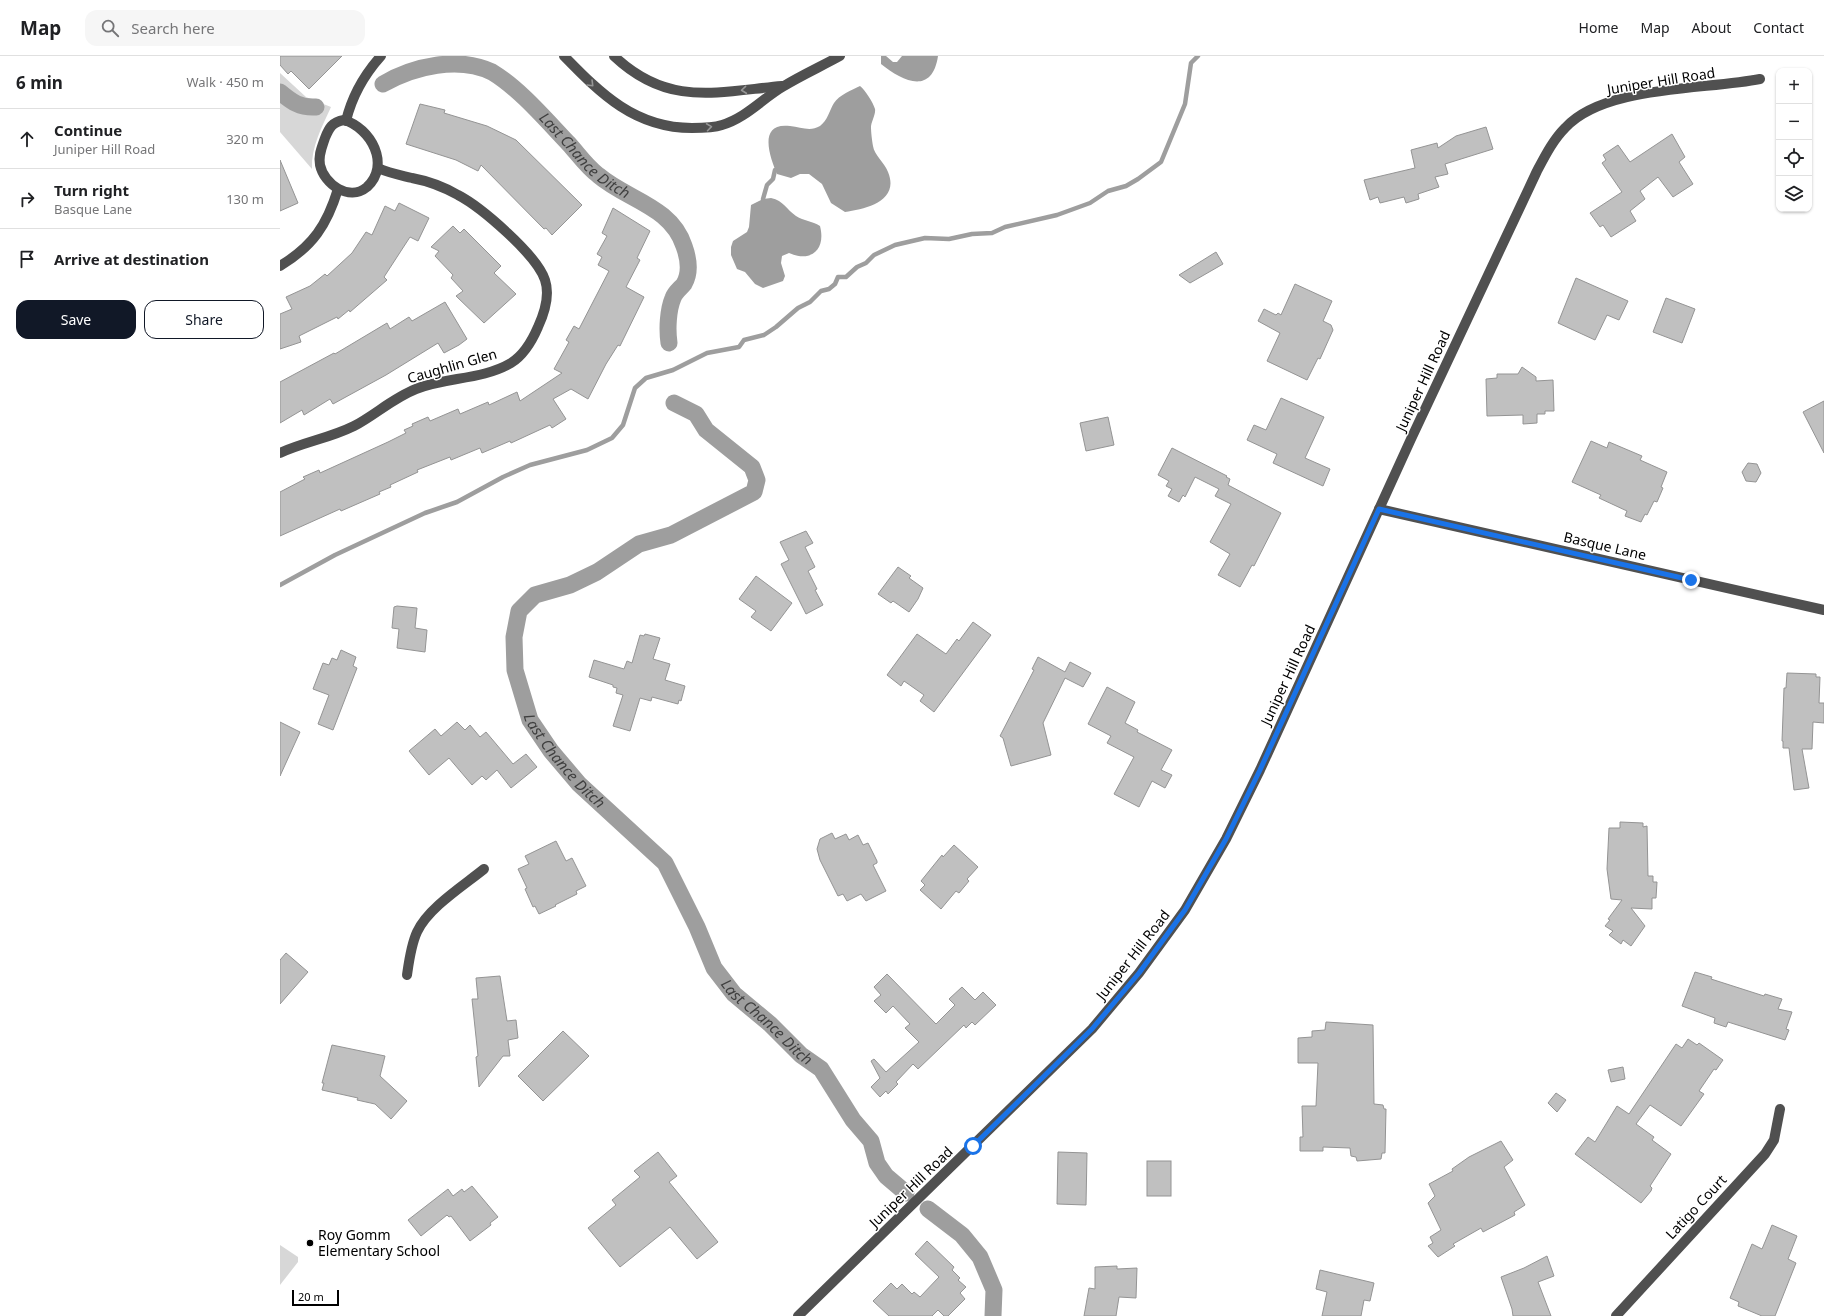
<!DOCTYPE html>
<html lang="en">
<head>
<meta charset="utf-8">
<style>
  :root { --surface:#fff; --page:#f6f6f6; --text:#202124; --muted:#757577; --line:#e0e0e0; --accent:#111827 }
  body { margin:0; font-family:"Noto Sans",sans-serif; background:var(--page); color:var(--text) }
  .controls { position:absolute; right:12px; top:12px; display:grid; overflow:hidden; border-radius:8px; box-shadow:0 1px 3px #0004 }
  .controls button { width:36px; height:36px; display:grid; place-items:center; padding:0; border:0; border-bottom:1px solid var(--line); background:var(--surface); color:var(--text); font:20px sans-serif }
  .scale { position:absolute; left:12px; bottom:10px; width:47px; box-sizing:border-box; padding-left:4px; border:2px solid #000; border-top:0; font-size:11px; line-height:14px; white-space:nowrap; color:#000; -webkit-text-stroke:3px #fff; paint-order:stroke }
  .stop { position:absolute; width:12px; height:12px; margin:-9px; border:3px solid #1a73e8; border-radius:50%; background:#fff }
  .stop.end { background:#1a73e8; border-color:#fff; box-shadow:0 1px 4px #0008 }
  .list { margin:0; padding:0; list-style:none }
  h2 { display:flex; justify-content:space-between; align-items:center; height:52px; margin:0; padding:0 16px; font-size:17px }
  h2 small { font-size:13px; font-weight:400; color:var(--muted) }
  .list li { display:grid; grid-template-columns:26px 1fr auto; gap:12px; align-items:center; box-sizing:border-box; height:60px; padding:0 16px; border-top:1px solid var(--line) }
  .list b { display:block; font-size:15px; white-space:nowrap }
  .list p { margin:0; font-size:13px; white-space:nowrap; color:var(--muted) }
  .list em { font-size:13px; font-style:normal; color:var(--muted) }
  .actions { display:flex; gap:8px; padding:12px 16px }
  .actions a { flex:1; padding:9px 0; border:1px solid var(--accent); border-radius:12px; text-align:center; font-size:14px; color:var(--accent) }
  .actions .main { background:var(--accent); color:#fff }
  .icon { flex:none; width:22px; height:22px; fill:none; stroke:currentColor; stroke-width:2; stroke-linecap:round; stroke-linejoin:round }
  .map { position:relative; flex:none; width:1544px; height:1260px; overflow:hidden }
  header { display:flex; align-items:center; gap:24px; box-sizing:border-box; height:56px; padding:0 20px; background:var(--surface); border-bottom:1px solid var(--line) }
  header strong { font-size:19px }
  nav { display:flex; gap:22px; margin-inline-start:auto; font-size:14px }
  .search { width:280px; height:36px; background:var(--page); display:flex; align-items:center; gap:10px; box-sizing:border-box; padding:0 14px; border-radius:12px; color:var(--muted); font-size:15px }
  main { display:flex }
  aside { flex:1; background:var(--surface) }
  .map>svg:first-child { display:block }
  .green { fill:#d7d7d7 }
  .water { fill:#9e9e9e }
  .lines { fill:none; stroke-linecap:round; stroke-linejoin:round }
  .stream { stroke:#9e9e9e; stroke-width:4.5 }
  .canal { stroke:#9e9e9e; stroke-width:17 }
  .building { fill:#c0c0c0; stroke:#949494 }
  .minor { stroke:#505050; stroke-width:10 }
  .oneway { stroke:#969696 }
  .route { stroke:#1a73e8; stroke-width:5 }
  .poi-dot { fill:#000; stroke:#fff; stroke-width:1.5 }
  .labels { text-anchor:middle; stroke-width:3; stroke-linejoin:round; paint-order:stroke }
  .street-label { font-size:14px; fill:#000; stroke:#fff }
  .poi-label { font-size:14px; fill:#000; stroke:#fff; text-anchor:start }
  .water-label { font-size:15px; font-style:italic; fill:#3f3f3f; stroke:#fff }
</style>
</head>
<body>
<header>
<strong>Map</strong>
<div class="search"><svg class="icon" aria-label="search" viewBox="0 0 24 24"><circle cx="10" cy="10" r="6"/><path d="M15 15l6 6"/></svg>Search here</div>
<nav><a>Home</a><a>Map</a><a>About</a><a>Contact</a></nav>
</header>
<main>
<aside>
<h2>6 min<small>Walk · 450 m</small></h2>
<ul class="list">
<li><svg class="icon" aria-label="ahead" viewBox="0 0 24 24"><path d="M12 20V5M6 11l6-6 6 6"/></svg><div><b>Continue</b><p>Juniper Hill Road</p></div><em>320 m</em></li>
<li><svg class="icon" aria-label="right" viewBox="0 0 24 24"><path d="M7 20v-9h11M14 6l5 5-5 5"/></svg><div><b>Turn right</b><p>Basque Lane</p></div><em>130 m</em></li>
<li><svg class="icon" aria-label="arrive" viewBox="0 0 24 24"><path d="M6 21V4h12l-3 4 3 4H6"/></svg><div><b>Arrive at destination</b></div></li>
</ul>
<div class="actions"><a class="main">Save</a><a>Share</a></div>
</aside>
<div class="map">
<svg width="1544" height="1260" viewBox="0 0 1544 1260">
  <rect width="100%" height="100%" fill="#fff"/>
  <g class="green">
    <path d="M0,17L26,41L51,51C42,71 31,91 32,113L0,76Z"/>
    <polygon points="0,1189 18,1201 18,1206 0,1229"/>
  </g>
  <g class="water">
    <path d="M601,0H606L613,6H617L622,0H658C652,40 622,25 601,8Z"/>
    <path d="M580,30C585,34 593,46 595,53C596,58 591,66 591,71C591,76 592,84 593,90C594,99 605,107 608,116C620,145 586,153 565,156L551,147L542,128L529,118H520L511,122L497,118C490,101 477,66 510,70C521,71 530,76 540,70C548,64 549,55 554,47C559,39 572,34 580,30Z"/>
    <path d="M491,142C504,145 506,153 516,160C524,165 532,165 540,170C546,193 532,207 509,197L502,200L501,207L505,220L503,225L483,232L475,228L465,216L457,213L451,199V191L453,185L467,176L469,171L471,149L483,143Z"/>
  </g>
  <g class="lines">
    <g class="stream">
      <polyline points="483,143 487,129 493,123 495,114"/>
      <polyline points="0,529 55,499 145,457 177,446 223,421 250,409 307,394 332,382 343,369 355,332 366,322 393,314 427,297 459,291 464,284 484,279 496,271 518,252 530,246 541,235 549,233 555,228 558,221 566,221 577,211 586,207 594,199 615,189 645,182 669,183 692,178 712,177 725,171 777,159 810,147 828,135 846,130 858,123 881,106 905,48 911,7 918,0"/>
    </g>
    <g class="canal">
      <path id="s1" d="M103,28C134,10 179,0 212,16C240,33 266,64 289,88C298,98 307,111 318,119C347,144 391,150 404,190C408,201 411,216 404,228C401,232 395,236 393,242C388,254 387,273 389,287"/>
      <path d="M0,36C12,46 20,52 36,51"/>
      <path id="s2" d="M394,347L416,358L426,374L472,411L477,424L474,436L391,479L359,488L317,516L290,529L255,539L239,555L234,581L235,614L250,664L271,695L299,728L385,807L417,871L434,912L454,938L490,968L521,999L541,1013L573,1064L591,1085L597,1107L606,1120L626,1137"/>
      <polyline points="648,1153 682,1179 700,1201 714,1234 713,1260"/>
    </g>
  </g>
  <g class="building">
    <polygon points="0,0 62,0 29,33 11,15 8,18 0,9"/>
    <polygon points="140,48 165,54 164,57 207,70 236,84 302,149 272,179 266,172 264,173 201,109 198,115 176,104 126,88"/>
    <polygon points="1206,71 1213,93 1165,108 1168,118 1155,121 1159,131 1138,138 1139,143 1126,147 1124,141 1100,147 1098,141 1090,144 1084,124 1135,112 1131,94 1157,87 1158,92 1176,80"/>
    <polygon points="1392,78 1405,101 1399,106 1413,128 1393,141 1378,121 1360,135 1365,143 1350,155 1356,165 1331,181 1323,169 1320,171 1310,157 1342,136 1322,107 1326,104 1323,99 1338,89 1350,106"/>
    <polygon points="0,104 18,147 0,155"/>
    <polygon points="119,147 149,162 138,185 130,181 104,221 107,224 70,256 69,254 58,263 57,261 19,280 21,286 0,293 0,258 12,253 6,241 30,230 45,218 47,220 72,197 86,176 92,179 105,150 115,155"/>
    <polygon points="333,152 370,175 357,202 360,204 346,231 364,241 340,290 338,289 326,308 308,343 291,333 273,343 286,363 272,372 270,369 231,387 230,385 202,397 200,392 171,404 170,401 137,414 138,416 110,429 111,431 99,436 100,438 61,455 60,453 0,480 0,436 25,423 23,421 39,414 40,417 108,386 126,377 124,374 133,370 132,368 148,361 150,365 178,353 180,358 208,346 209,349 237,336 240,345 282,317 274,313 289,286 286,284 294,270 299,273 329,215 318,209 322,201 317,198 327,180 322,177"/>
    <polygon points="173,170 180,177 184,173 221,210 214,217 236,238 204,267 176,240 183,235 171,222 173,219 155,200 159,195 151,191"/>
    <polygon points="936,196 943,208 910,227 899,219"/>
    <polygon points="1296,222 1348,245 1339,264 1327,259 1315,284 1278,267"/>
    <polygon points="1015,228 1052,245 1043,265 1051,269 1053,274 1040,303 1038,302 1027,324 987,305 1000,277 978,265 984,253 996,259 998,257 1001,259"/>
    <polygon points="1386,242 1415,253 1402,287 1373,276"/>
    <polygon points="165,246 187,283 179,289 164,297 158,287 106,319 53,348 50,343 24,359 22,354 0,367 0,326 54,297 55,298 107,267 110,273 129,261 132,265"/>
    <polygon points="1242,311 1256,321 1256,325 1273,324 1274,355 1265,355 1265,358 1257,358 1257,367 1243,368 1243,359 1207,360 1206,323 1217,322 1217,318 1238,318"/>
    <polygon points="1001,342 1044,361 1025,402 1050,413 1043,430 993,407 997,398 967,384 974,369 986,374"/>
    <polygon points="1544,345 1544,397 1523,356"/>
    <polygon points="828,361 834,389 806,395 800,367"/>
    <polygon points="1311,385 1327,392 1329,386 1362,400 1360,404 1387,416 1381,431 1383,432 1377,446 1374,445 1367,459 1365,458 1361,466 1345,460 1347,455 1319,442 1321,439 1292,426"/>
    <polygon points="892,392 947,420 946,421 950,423 948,429 1001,457 974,510 972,509 960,531 938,519 950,498 930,486 951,448 935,440 939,433 915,421 905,441 903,439 899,446 888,440 892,433 886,430 889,425 878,419"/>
    <polygon points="1468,407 1477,408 1481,417 1476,426 1466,425 1462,416"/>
    <polygon points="526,475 533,487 525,491 535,511 528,515 537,533 535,534 543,549 526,558 501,508 509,504 500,486"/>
    <polygon points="618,511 631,520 629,522 643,532 638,543 629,556 613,545 611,547 598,538"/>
    <polygon points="476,520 512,547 491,575 471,561 476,555 459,543"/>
    <polygon points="117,550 137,552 135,572 147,574 145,596 117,592 119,573 112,572 114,551"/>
    <polygon points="693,566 711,579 654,656 640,645 644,639 624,625 621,630 607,619 637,578 666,598 677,583 679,585"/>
    <polygon points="365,578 380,582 373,603 390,608 385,624 405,630 401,645 399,644 398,648 372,641 371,645 360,642 350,675 333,670 343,639 336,637 337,632 333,631 333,629 309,621 314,604 344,613 347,605 352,607 360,579 364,580"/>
    <polygon points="61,594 76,601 73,610 77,612 53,674 38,668 49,639 33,633 43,607 49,609 52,602 57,604"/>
    <polygon points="758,601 785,616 790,606 811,617 803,631 785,622 763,667 771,699 731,710 723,682 720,680 754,614 752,613"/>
    <polygon points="1507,617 1536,618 1536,621 1540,621 1539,647 1544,647 1544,667 1533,666 1532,693 1522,693 1529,732 1514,734 1509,692 1503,692 1503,685 1502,685 1504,632 1506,632"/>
    <polygon points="827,631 855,646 845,667 858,674 857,676 892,694 881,714 892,719 885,732 872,725 859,751 834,738 854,701 827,687 831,680 808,668"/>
    <polygon points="0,666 20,676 0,720"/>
    <polygon points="177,666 185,674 190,669 200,681 206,676 233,708 246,698 257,711 231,732 217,714 206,724 202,720 192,729 169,702 149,719 129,695 155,673 161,680"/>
    <polygon points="1340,766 1363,767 1363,771 1367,770 1368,820 1373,820 1373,826 1377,826 1376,842 1372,842 1372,853 1351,852 1365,870 1351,890 1343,884 1341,888 1329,879 1333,875 1325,870 1330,864 1328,863 1342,844 1331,843 1327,813 1329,772 1340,772"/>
    <polygon points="552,777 555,783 566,778 569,784 578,779 583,789 588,787 597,805 597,807 593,809 606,835 586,845 581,838 567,845 563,838 558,840 540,804 537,793 540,783"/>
    <polygon points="276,785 286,805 292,802 306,830 296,835 297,838 275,849 276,850 259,858 255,850 253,851 245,833 247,832 238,813 249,808 245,800"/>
    <polygon points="674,789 698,811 687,823 689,825 679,837 676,835 661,853 640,834 645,829 641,825 662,799 663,801"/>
    <polygon points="6,897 28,916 0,948 0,904"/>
    <polygon points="1415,916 1432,921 1431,923 1484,940 1485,938 1502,943 1498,953 1512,956 1506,973 1509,974 1505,984 1448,966 1446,971 1434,967 1435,962 1402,950"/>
    <polygon points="607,918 656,968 675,949 669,943 682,931 695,944 703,936 716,949 695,969 692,966 686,972 684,969 638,1013 633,1008 616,1026 618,1028 608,1038 606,1035 600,1041 591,1031 600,1022 591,1005 594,1003 606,1016 639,986 625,972 630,968 613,950 606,957 594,945 601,939 594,931"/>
    <polygon points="220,920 227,965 236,964 238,982 228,984 230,1000 223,1000 199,1031 196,1001 198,1000 192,943 198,943 196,922"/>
    <polygon points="1046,966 1093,969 1094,1048 1103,1049 1104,1053 1106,1053 1105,1097 1102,1097 1101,1103 1077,1105 1076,1101 1071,1100 1070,1092 1043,1091 1043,1095 1020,1095 1020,1081 1023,1081 1022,1050 1036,1050 1038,1007 1018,1007 1018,982 1032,981 1032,975 1045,974"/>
    <polygon points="283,975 309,1000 263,1045 238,1020"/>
    <polygon points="1408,983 1417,989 1419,987 1443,1004 1436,1014 1434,1013 1419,1035 1424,1038 1401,1070 1370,1049 1356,1068 1374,1081 1372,1084 1391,1098 1370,1130 1372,1132 1371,1135 1361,1147 1295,1098 1308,1081 1315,1086 1337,1050 1349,1058 1396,988 1402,992"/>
    <polygon points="52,989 105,1000 100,1020 127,1045 111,1063 95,1048 77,1044 78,1042 42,1034 44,1027 42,1027"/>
    <polygon points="1343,1011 1345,1023 1331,1026 1328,1014"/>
    <polygon points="1276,1037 1286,1044 1277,1056 1268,1047"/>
    <polygon points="1221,1085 1233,1104 1224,1111 1245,1149 1234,1156 1235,1159 1203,1176 1201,1172 1173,1188 1175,1190 1158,1201 1148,1190 1153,1187 1150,1181 1161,1174 1148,1147 1155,1140 1149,1128 1173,1115 1172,1113 1189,1101"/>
    <polygon points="378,1096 397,1120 389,1126 438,1186 417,1203 390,1171 340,1211 308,1172 336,1149 332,1144 360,1121 354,1115"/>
    <polygon points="778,1096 807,1097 806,1149 777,1148"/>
    <rect x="867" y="1105" width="24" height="35"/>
    <polygon points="192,1130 218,1161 210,1167 211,1169 190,1185 171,1160 169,1161 167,1159 141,1180 128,1164 168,1133 173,1140 182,1133 184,1136"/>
    <polygon points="1492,1169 1517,1180 1508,1203 1516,1207 1495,1260 1482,1260 1458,1250 1459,1246 1450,1242 1472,1188 1482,1193"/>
    <polygon points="647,1185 674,1211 672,1214 680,1222 678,1224 686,1231 680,1237 685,1243 668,1260 664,1260 658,1254 652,1260 609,1260 593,1245 611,1227 617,1233 622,1228 632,1238 634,1236 640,1241 659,1221 635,1198"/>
    <polygon points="1267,1200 1274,1220 1258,1226 1271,1260 1233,1260 1232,1253 1221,1221 1244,1212"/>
    <polygon points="837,1210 837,1213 857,1212 856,1242 839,1241 836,1260 804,1260 809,1232 815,1233 815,1211"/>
    <polygon points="1040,1214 1094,1227 1090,1245 1084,1244 1081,1260 1042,1260 1047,1236 1036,1233"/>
  </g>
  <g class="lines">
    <g class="minor">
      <path d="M284,0C321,38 355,72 412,72C422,72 433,72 442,69C466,62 483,42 504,30C522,19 542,10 560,0"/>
      <path d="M334,0C388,51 436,36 502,30"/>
      <path d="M64,64C91,72 111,109 87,131C69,146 44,128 40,109C38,99 42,91 45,82C49,72 52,66 64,64Z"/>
      <path d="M66,65C72,40 84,19 101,0"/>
      <path d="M0,210C33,190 47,169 58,133"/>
      <path d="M0,397C24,386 50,382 74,370C95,359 113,342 136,333C166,321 202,324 231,307C244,299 252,285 258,271C264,258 270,239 265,224C257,199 201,151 178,139C164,131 148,125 132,122C120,119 109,117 98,112"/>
      <polyline points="1099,453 1544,554"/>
      <path d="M127,919C129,905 131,889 137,876C148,852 183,830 204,813"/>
      <path d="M518,1260L812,973L859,917L905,854L946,783L980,714L1131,383L1257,115C1265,100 1273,84 1285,72C1324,29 1425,34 1480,23"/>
      <polyline points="1336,1260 1485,1098 1494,1084 1500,1053"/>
    </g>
  </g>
  <defs><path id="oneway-chevron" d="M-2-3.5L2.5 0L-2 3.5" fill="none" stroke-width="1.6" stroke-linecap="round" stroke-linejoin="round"/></defs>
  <g class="oneway">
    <use href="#oneway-chevron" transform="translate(311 28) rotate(45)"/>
    <use href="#oneway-chevron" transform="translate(464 34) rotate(174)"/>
    <use href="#oneway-chevron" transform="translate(429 71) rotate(-8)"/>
  </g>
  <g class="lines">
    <polyline class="route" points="693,1090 812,973 859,917 905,854 946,783 980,714 1099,453 1411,524"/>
  </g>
  <circle class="poi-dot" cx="30" cy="1187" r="4"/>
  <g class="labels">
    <g class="street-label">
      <text transform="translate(1381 25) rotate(-9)" y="5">Juniper Hill Road</text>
      <text transform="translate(172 310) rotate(-16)" y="5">Caughlin Glen</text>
      <text transform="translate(1143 325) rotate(-65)" y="5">Juniper Hill Road</text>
      <text transform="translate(1325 490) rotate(13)" y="5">Basque Lane</text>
      <text transform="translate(1008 619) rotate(-65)" y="5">Juniper Hill Road</text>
      <text transform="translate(853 899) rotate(-52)" y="5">Juniper Hill Road</text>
      <text transform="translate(631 1131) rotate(-44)" y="5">Juniper Hill Road</text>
      <text transform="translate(1416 1151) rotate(-47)" y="5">Latigo Court</text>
    </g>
    <g class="poi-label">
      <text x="38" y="1184">Roy Gomm<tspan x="38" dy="16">Elementary School</tspan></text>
    </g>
    <g class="water-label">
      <text dy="5" stroke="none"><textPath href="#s1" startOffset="239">Last Chance Ditch</textPath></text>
      <text dy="5" stroke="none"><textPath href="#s2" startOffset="560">Last Chance Ditch</textPath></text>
      <text dy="5" stroke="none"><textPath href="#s2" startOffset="896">Last Chance Ditch</textPath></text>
    </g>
  </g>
</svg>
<div class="controls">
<button>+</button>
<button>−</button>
<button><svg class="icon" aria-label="locate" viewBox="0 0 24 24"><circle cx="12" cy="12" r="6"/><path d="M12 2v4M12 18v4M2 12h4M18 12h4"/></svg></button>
<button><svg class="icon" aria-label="layers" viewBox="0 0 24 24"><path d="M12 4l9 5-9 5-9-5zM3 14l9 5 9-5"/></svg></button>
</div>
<div class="scale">20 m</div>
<div class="stop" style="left:693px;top:1090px"></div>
<div class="stop end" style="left:1411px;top:524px"></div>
</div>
</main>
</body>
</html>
